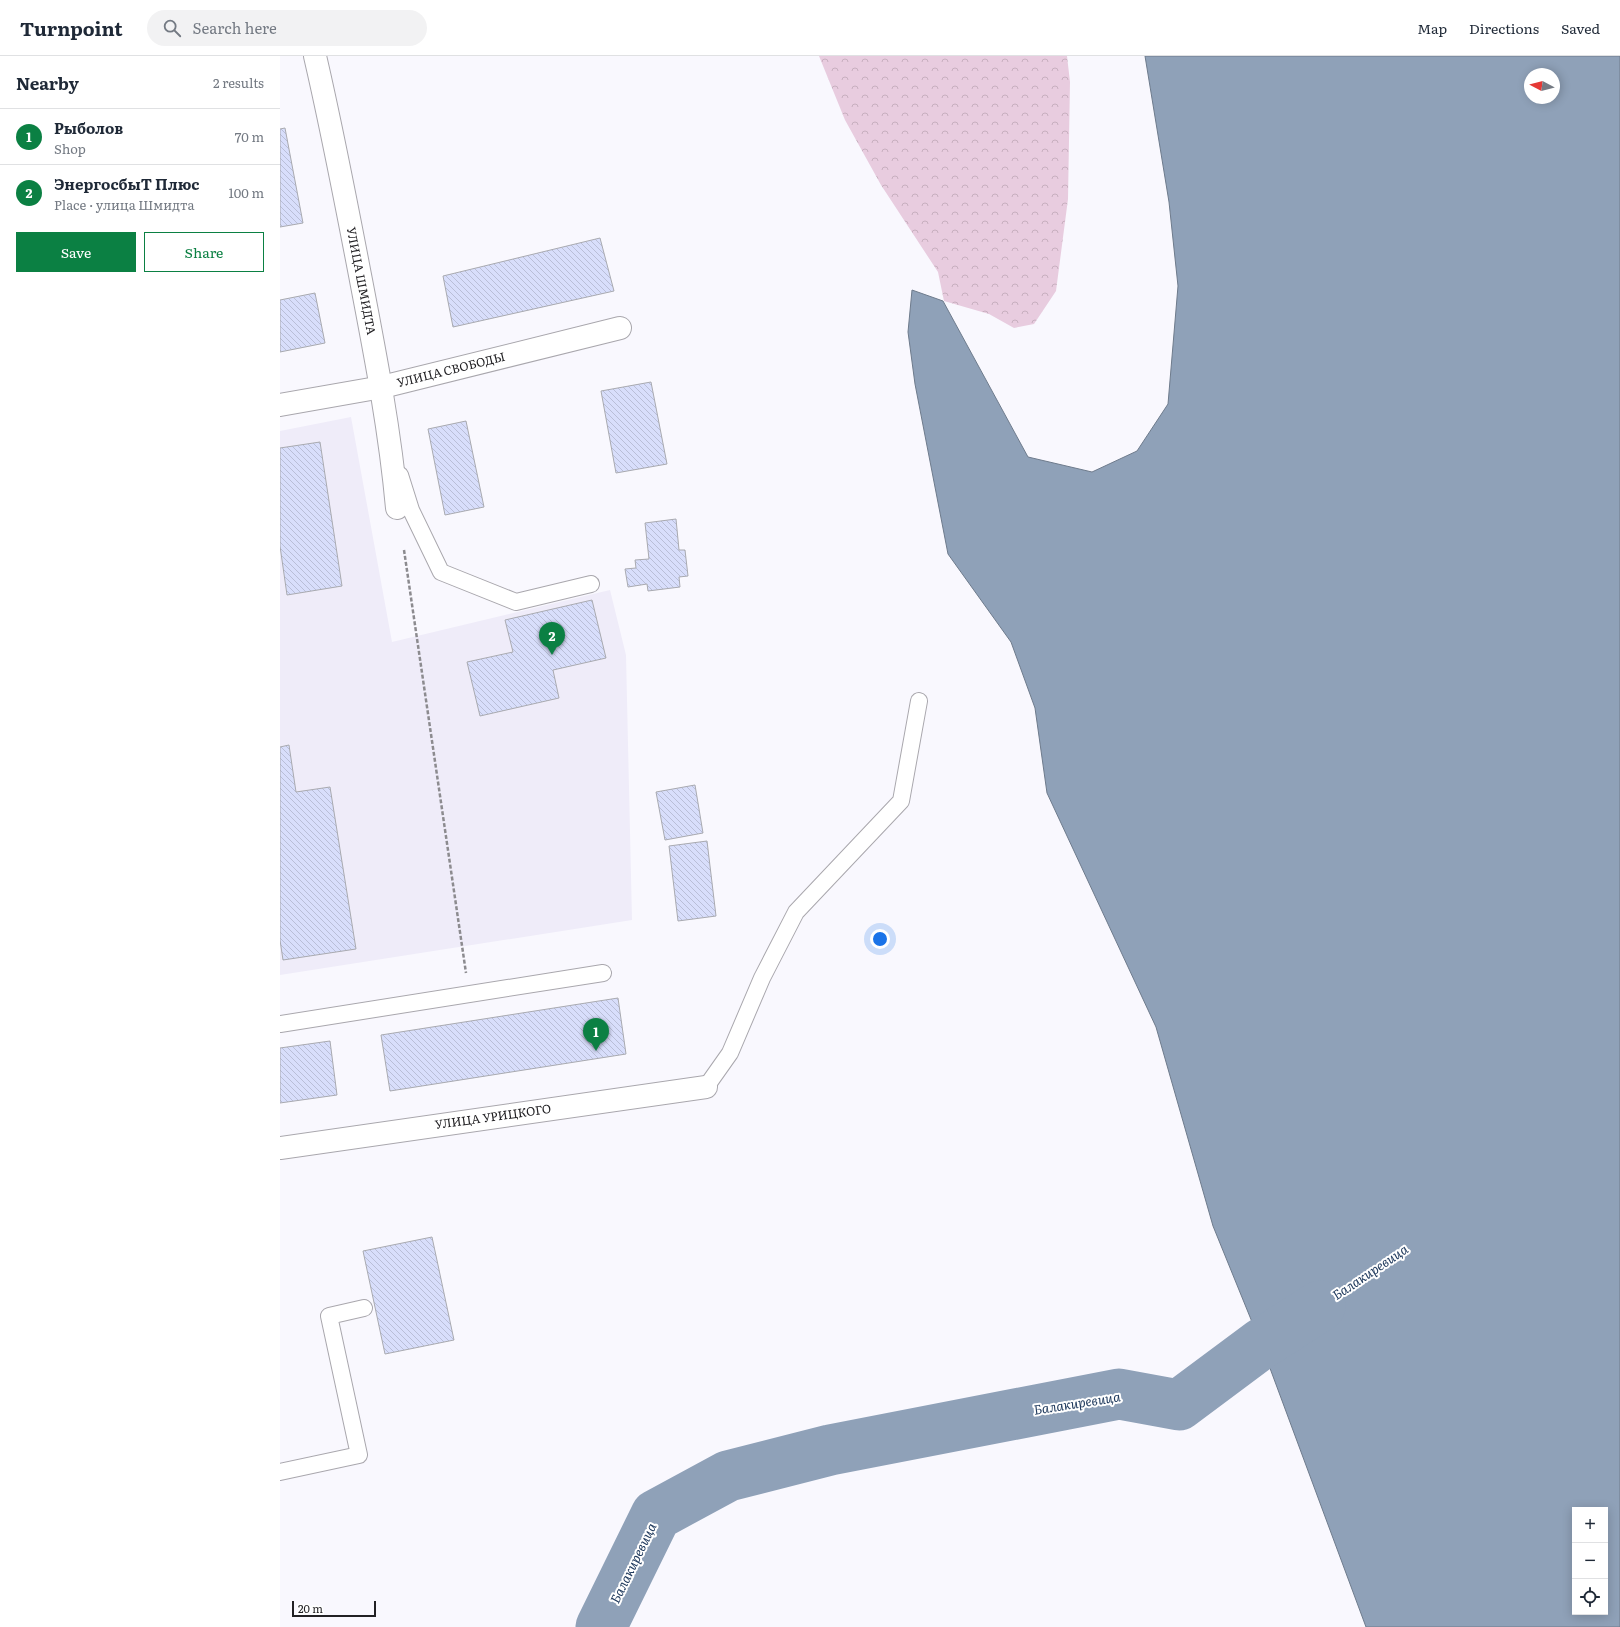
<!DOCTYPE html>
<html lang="en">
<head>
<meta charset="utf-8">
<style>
  :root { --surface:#fff; --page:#f2f2f3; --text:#1f2937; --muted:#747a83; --line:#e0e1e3; --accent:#0b8043 }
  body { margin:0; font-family:Literata,serif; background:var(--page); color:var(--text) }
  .controls { position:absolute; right:12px; bottom:12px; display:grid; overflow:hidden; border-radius:0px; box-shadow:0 2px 10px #0003 }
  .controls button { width:36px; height:36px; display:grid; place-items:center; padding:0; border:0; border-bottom:1px solid var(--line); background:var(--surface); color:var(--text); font:20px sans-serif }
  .compass { position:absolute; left:1244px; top:12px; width:36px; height:36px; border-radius:50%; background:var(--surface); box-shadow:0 2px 10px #0003; rotate:277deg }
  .scale { position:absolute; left:12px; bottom:10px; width:84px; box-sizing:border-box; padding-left:4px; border:2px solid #222124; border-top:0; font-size:11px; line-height:14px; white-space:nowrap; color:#222124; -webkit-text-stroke:3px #fff; paint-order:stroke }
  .you { position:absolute; left:600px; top:883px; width:14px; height:14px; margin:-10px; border:3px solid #fff; border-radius:50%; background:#1a73e8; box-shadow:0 0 0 6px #1a73e833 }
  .badge { display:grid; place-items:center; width:26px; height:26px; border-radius:50%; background:var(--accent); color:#fff; font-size:13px; font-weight:700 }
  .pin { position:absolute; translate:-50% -33px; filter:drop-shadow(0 1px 2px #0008) }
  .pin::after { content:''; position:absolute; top:21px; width:14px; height:12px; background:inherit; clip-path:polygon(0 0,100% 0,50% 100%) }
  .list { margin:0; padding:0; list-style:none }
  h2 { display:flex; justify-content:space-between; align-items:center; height:52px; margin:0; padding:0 16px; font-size:17px }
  h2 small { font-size:13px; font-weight:400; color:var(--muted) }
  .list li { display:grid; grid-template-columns:26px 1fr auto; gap:12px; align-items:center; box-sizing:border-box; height:56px; padding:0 16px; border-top:1px solid var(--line) }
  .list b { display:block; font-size:15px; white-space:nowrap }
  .list p { margin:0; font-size:13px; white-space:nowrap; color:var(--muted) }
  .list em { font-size:13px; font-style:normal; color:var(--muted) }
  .actions { display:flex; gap:8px; padding:12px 16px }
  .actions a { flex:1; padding:9px 0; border:1px solid var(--accent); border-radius:0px; text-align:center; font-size:14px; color:var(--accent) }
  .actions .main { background:var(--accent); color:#fff }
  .icon { flex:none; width:22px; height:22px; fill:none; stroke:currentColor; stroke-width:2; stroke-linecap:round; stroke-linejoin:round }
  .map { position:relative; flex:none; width:1340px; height:1571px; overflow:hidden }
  header { display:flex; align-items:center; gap:24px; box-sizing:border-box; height:56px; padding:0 20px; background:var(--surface); border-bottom:1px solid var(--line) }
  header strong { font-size:19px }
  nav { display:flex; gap:22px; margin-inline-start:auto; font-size:14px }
  .search { width:280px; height:36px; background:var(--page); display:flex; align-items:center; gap:10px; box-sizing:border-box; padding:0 14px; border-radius:22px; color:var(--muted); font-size:15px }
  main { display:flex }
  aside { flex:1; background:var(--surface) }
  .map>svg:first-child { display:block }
  .built { fill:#efecf9 }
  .forest { fill:url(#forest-crowns) }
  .water { fill:#8fa1b8; stroke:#6e7b8c; fill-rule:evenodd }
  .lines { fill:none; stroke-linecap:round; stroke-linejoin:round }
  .river { stroke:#8fa1b8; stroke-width:51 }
  .building { fill:url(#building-back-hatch); stroke:#a9aab0 }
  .service-casing { stroke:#a9a7ad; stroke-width:18 }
  .minor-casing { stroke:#a9a7ad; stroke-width:24 }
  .path { stroke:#8c8b8f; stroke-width:2.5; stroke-dasharray:4 2; stroke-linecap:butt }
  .service { stroke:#fff; stroke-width:16 }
  .minor { stroke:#fff; stroke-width:22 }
  .labels { text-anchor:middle; stroke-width:4; stroke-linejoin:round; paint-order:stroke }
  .street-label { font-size:12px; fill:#222124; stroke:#fff }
  .water-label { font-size:13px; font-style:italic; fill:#213b5e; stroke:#fff }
</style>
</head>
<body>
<header>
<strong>Turnpoint</strong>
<div class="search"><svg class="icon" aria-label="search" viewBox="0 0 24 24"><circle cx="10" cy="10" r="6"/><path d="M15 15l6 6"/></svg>Search here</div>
<nav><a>Map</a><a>Directions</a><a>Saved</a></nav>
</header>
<main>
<aside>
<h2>Nearby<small>2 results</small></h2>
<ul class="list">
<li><span class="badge">1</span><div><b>Рыболов</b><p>Shop</p></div><em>70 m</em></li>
<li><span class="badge">2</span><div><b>ЭнергосбыТ Плюс</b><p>Place · улица Шмидта</p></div><em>100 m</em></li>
</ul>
<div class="actions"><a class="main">Save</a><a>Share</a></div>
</aside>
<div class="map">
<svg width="1340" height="1571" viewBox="0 0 1340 1571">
  <defs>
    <pattern id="forest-crowns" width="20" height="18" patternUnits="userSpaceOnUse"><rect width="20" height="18" fill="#e8ccdf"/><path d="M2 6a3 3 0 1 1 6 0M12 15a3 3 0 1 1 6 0" fill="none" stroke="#c7afbf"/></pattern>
    <pattern id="building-back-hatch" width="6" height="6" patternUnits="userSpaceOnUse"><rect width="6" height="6" fill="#d8defb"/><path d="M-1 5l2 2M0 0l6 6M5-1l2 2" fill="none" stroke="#b9bed7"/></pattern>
  </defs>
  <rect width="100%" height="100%" fill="#f9f8fe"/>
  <polygon class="built" points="71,361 112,586 330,534 346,599 352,864 0,919 0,375"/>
  <polygon class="forest" points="539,0 787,0 790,26 788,143 776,235 754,268 734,272 709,258 664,245 658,216 601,129 565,64"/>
  <path class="water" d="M865,0H1340V1571H1086L981,1288L933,1170L876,971L767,737L755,652L731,586L668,498L635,328L628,276L632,234L663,245L748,401L812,416L857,395L888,348L898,230L889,146ZM1250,18H1274V42H1250ZM1295,1454H1325V1556H1295Z"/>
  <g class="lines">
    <polyline class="river" points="321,1571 376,1459 448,1420 550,1394 839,1338 899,1349 981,1288 1040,1250"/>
  </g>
  <g class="building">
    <polygon points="5,72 23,167 0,171 0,73"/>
    <polygon points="320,182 334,235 173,271 163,220"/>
    <polygon points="35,237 45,287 0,296 0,244"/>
    <polygon points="371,326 387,408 336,417 321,335"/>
    <polygon points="186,365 204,451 165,459 148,373"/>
    <polygon points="40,386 62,530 7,539 0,490 0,392"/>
    <polygon points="396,463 399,494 405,494 408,520 399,521 400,531 368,535 367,528 348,531 345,513 356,512 355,504 369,503 365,467"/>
    <polygon points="312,544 326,602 273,614 279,642 200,660 187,606 233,596 225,564"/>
    <polygon points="9,689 16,736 50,731 76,893 3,904 0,884 0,691"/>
    <polygon points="415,729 423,777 385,784 376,736"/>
    <polygon points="427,785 436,860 398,865 389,790"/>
    <polygon points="338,942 346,998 110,1035 101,979"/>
    <polygon points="50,985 57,1039 0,1047 0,992"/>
    <polygon points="152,1181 174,1284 105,1298 83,1195"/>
  </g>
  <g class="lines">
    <defs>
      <g id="service">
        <polyline points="120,419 131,454 161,516 236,546 311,528"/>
        <polyline points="0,968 323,917"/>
        <polyline points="426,1031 450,997 482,922 516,856 621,745 639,645"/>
        <polyline points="0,1416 79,1399 49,1260 84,1252"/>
      </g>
      <g id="minor">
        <path d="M35,0C52,73 66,146 80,219C95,297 110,374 117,452"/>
        <polyline points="0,349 102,331 340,272"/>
        <polyline points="0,1092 426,1031"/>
      </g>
    </defs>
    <use href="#service" class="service-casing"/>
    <use href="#minor" class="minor-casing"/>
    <polyline class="path" points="124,494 186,917"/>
    <use href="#service" class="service"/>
    <use href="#minor" class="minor"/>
  </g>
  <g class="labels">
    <g class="street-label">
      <text transform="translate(81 225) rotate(79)" y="4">УЛИЦА ШМИДТА</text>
      <text transform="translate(171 314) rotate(-14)" y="4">УЛИЦА СВОБОДЫ</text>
      <text transform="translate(213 1061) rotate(-8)" y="4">УЛИЦА УРИЦКОГО</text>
    </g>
    <g class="water-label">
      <text transform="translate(1090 1216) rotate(-34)" y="5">Балакиревица</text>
      <text transform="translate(797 1347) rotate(-9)" y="5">Балакиревица</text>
      <text transform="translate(353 1507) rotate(-64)" y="5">Балакиревица</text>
    </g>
  </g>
</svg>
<div class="controls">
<button>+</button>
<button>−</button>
<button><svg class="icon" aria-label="locate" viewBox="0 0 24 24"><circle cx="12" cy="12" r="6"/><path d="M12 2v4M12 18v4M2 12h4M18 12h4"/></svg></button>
</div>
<svg class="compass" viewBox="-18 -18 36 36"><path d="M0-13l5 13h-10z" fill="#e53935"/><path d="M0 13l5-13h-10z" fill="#747a83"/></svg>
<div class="scale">20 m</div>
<div class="you"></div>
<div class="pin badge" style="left:316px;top:995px">1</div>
<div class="pin badge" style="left:272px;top:599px">2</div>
</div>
</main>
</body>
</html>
